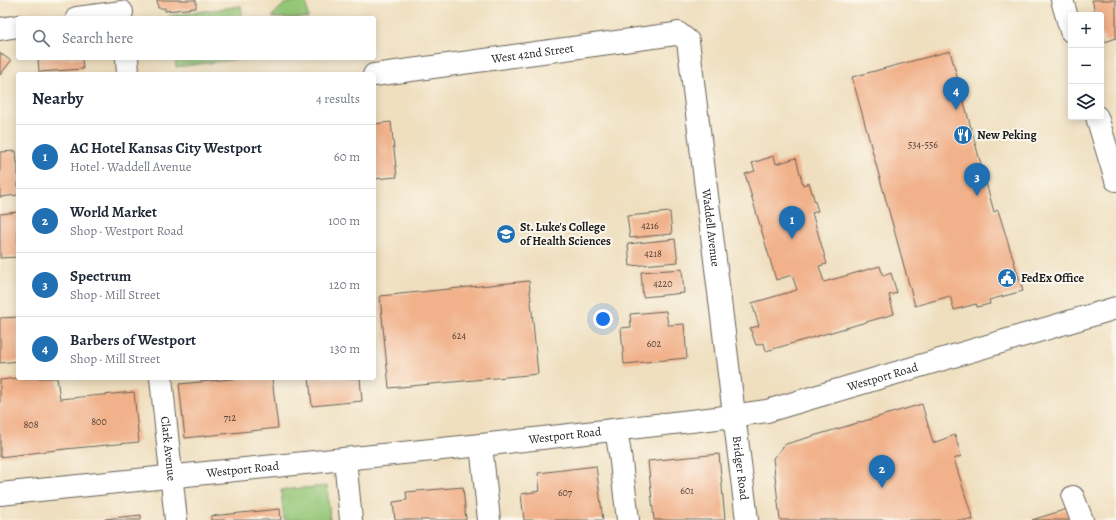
<!DOCTYPE html>
<html lang="en">
<head>
<meta charset="utf-8">
<style>
  :root { --surface:#fff; --page:#f6f6f7; --text:#1f2937; --muted:#747a83; --line:#e0e1e3; --accent:#1f6fb2 }
  body { margin:0; font-family:Alegreya,serif; background:var(--page); color:var(--text) }
  .controls { position:absolute; right:12px; top:12px; display:grid; overflow:hidden; border-radius:4px; box-shadow:0 2px 10px #0003 }
  .controls button { width:36px; height:36px; display:grid; place-items:center; padding:0; border:0; border-bottom:1px solid var(--line); background:var(--surface); color:var(--text); font:20px sans-serif }
  .you { position:absolute; left:603px; top:319px; width:14px; height:14px; margin:-10px; border:3px solid #fff; border-radius:50%; background:#1a73e8; box-shadow:0 0 0 6px #1a73e833 }
  .badge { display:grid; place-items:center; width:26px; height:26px; border-radius:50%; background:var(--accent); color:#fff; font-size:13px; font-weight:700 }
  .pin { position:absolute; translate:-50% -33px; filter:drop-shadow(0 1px 2px #0008) }
  .pin::after { content:''; position:absolute; top:21px; width:14px; height:12px; background:inherit; clip-path:polygon(0 0,100% 0,50% 100%) }
  .list { margin:0; padding:0; list-style:none }
  h2 { display:flex; justify-content:space-between; align-items:center; height:52px; margin:0; padding:0 16px; font-size:17px }
  h2 small { font-size:13px; font-weight:400; color:var(--muted) }
  .list li { display:grid; grid-template-columns:26px 1fr auto; gap:12px; align-items:center; box-sizing:border-box; height:64px; padding:0 16px; border-top:1px solid var(--line) }
  .list b { display:block; font-size:15px; white-space:nowrap }
  .list p { margin:0; font-size:13px; white-space:nowrap; color:var(--muted) }
  .list em { font-size:13px; font-style:normal; color:var(--muted) }
  .icon { flex:none; width:22px; height:22px; fill:none; stroke:currentColor; stroke-width:2; stroke-linecap:round; stroke-linejoin:round }
  .map { position:relative; flex:none; width:1116px; height:520px; overflow:hidden }
  .search { position:absolute; background:var(--surface); box-shadow:0 2px 10px #0003; left:16px; top:16px; width:360px; height:44px; display:flex; align-items:center; gap:10px; box-sizing:border-box; padding:0 14px; border-radius:4px; color:var(--muted); font-size:15px }
  .panel { position:absolute; background:var(--surface); box-shadow:0 2px 10px #0003; left:16px; top:72px; width:360px; height:308px; border-radius:4px }
  .map>svg:first-child { display:block }
  .green { fill:#94c677; stroke:#58714a }
  .building { fill:#f1b18a }
  .lines { fill:none; stroke-linecap:round; stroke-linejoin:round }
  .minor-casing { stroke:#666055; stroke-width:24 }
  .minor { stroke:#fff; stroke-width:22 }
  .labels { text-anchor:middle; stroke-width:4; stroke-linejoin:round; paint-order:stroke }
  .number-label { font-size:10px; fill:#514138 }
  .street-label { font-size:12px; fill:#1c1c1c; stroke:#fbf7ec }
  .poi-label { font-size:12px; font-weight:bold; fill:#1c1c1c; stroke:#fbf7ec; text-anchor:start }
</style>
</head>
<body>
<div class="map">
<svg width="1116" height="520" viewBox="0 0 1116 520">
  <rect width="100%" height="100%" fill="#fbf7ec"/>
  <filter id="ink" filterUnits="userSpaceOnUse"><feTurbulence type="fractalNoise" baseFrequency=".025" numOctaves="2"/><feDisplacementMap in="SourceGraphic" scale="8" xChannelSelector="R" yChannelSelector="G"/><feConvolveMatrix kernelMatrix="1 2 1 2 8 2 1 2 1" color-interpolation-filters="sRGB"/></filter>
  <filter id="wash" filterUnits="userSpaceOnUse"><feTurbulence type="fractalNoise" baseFrequency=".012" numOctaves="4" result="noise"/><feDisplacementMap in="SourceGraphic" scale="16" xChannelSelector="R" yChannelSelector="G"/><feGaussianBlur stdDeviation="0.9" result="paint"/><feColorMatrix in="noise" values="0 0 0 0 0 0 0 0 0 0 0 0 0 0 0 0 0 1.4 0 .05"/><feComposite in="paint" operator="in"/></filter>
  <g filter="url(#wash)">
    <rect width="100%" height="100%" fill="#efdfbf"/>
    <g class="green">
      <polygon points="306,0 308,18 273,18 273,15 284,4"/>
      <polygon points="241,6 243,18 169,18 169,16"/>
      <polygon points="175,58 247,58 176,67"/>
      <polygon points="327,486 330,520 284,520 281,490"/>
    </g>
    <g id="blocks">
      <g class="building">
        <polygon points="157,0 196,0 196,8 165,11 165,8 158,8"/>
        <polygon points="1092,0 1116,0 1116,38 1105,42 1101,30 1101,15 1096,15"/>
        <polygon points="950,51 994,212 998,210 1023,291 989,300 990,304 977,307 976,304 954,310 950,296 915,306 852,77"/>
        <polygon points="0,53 11,61 0,75"/>
        <polygon points="38,58 82,58 83,69 39,72"/>
        <polygon points="391,122 397,177 374,179 374,124"/>
        <polygon points="16,151 17,163 18,163 18,195 0,197 0,152"/>
        <polygon points="774,156 776,164 796,158 803,185 809,183 818,211 812,213 827,264 819,266 824,282 880,266 883,276 891,273 897,293 889,295 894,314 766,351 764,343 756,345 750,328 759,326 752,303 797,290 792,275 776,280 745,174 755,171 752,163"/>
        <polygon points="18,212 18,257 0,258 0,214"/>
        <polygon points="670,212 672,234 630,238 627,216"/>
        <polygon points="675,239 678,262 630,266 628,244"/>
        <polygon points="682,269 684,293 643,297 641,272"/>
        <polygon points="529,281 538,374 389,388 380,296"/>
        <polygon points="666,311 668,325 684,324 687,358 624,364 621,328 631,327 630,314"/>
        <polygon points="18,317 18,361 0,363 0,318"/>
        <polygon points="18,378 57,378 60,399 134,392 139,442 65,449 0,457 0,380"/>
        <polygon points="242,378 272,378 278,428 185,438 179,384"/>
        <polygon points="309,378 360,378 362,401 312,406"/>
        <polygon points="922,404 933,443 955,435 961,456 954,459 973,520 780,520 773,458 786,444"/>
        <polygon points="719,454 725,520 654,520 648,461"/>
        <polygon points="596,466 603,520 524,520 521,494 540,491 538,473"/>
        <polygon points="463,487 466,520 395,520 393,502 407,500 406,492"/>
        <polygon points="280,509 281,520 211,520 211,516"/>
        <polygon points="1067,509 1071,520 1032,520"/>
        <polygon points="141,515 141,520 105,520 105,519"/>
      </g>
    </g>
  </g>
  <g filter="url(#ink)">
    <use href="#blocks" fill-opacity="0" stroke="#666055" stroke-width="1"/>
    <g class="lines">
      <defs>
        <g id="minor">
          <polyline points="1062,0 1071,31"/>
          <polyline points="77,18 122,12"/>
          <polyline points="0,29 18,26"/>
          <polyline points="127,58 128,74"/>
          <path id="s1" d="M374,75L675,34L678,33L688,41L747,520"/>
          <polyline points="1097,117 1116,180"/>
          <path id="s2" d="M161,378L176,520"/>
          <polyline points="616,430 620,454 628,520"/>
          <polyline points="481,445 489,520"/>
          <polyline points="345,459 351,520"/>
          <path id="s3" d="M0,494L481,445L717,418L767,411L1116,308"/>
          <polyline points="1073,497 1082,520"/>
        </g>
      </defs>
      <use href="#minor" class="minor-casing"/>
      <use href="#minor" class="minor"/>
    </g>
  </g>
  <defs>
    <symbol id="restaurant-disc" viewBox="-11 -11 22 22"><circle r="9.5" fill="#1f6fb2" stroke="#fbf7ec"/><path d="M-5-6h1v4h1v-4h1v4h1v-4h1v5L-1.5 .5V6h-2V.5L-5-1ZM5-6V6H3V1.5H1.5Q1.5-4 5-6Z" fill="#fff"/></symbol>
    <symbol id="university-disc" viewBox="-11 -11 22 22"><circle r="9.5" fill="#1f6fb2" stroke="#fbf7ec"/><path d="M0-5L7-2L0 1L-7-2ZM-4 1L0 2.5L4 1V4Q0 6-4 4Z" fill="#fff"/></symbol>
    <symbol id="civic-disc" viewBox="-11 -11 22 22"><circle r="9.5" fill="#1f6fb2" stroke="#fbf7ec"/><path d="M-.6-6.5H3V-4.5H.6V-3L4-1V1h2V6H-6V1h2V-1L-.6-3ZM-1.2 2.5V6h2.4V2.5Z" fill="#fff"/></symbol>
  </defs>
  <g fill-rule="evenodd">
    <use href="#restaurant-disc" x="952" y="124" width="22" height="22"/>
    <use href="#university-disc" x="495" y="223" width="22" height="22"/>
    <use href="#civic-disc" x="996" y="267" width="22" height="22"/>
  </g>
  <g class="labels">
    <g class="number-label">
      <text x="923" y="148">534-556</text>
      <text x="650" y="229">4216</text>
      <text x="653" y="257">4218</text>
      <text x="663" y="287">4220</text>
      <text x="459" y="339">624</text>
      <text x="654" y="347">602</text>
      <text x="230" y="421">712</text>
      <text x="99" y="425">800</text>
      <text x="31" y="428">808</text>
      <text x="687" y="494">601</text>
      <text x="565" y="496">607</text>
    </g>
    <g class="street-label">
      <text dy="4" stroke="none"><textPath href="#s1" startOffset="160">West 42nd Street</textPath></text>
      <text dy="4" stroke="none"><textPath href="#s1" startOffset="508">Waddell Avenue</textPath></text>
      <text dy="4" stroke="none"><textPath href="#s3" startOffset="892">Westport Road</textPath></text>
      <text dy="4" stroke="none"><textPath href="#s3" startOffset="568">Westport Road</textPath></text>
      <text dy="4" stroke="none"><textPath href="#s2" startOffset="71">Clark Avenue</textPath></text>
      <text dy="4" stroke="none"><textPath href="#s1" startOffset="750">Bridger Road</textPath></text>
      <text dy="4" stroke="none"><textPath href="#s3" startOffset="244">Westport Road</textPath></text>
    </g>
    <g class="poi-label">
      <text x="977" y="139">New Peking</text>
      <text x="520" y="231">St. Luke's College<tspan x="520" dy="14">of Health Sciences</tspan></text>
      <text x="1021" y="282">FedEx Office</text>
    </g>
  </g>
</svg>
<div class="controls">
<button>+</button>
<button>−</button>
<button><svg class="icon" aria-label="layers" viewBox="0 0 24 24"><path d="M12 4l9 5-9 5-9-5zM3 14l9 5 9-5"/></svg></button>
</div>
<div class="you"></div>
<div class="pin badge" style="left:792px;top:239px">1</div>
<div class="pin badge" style="left:882px;top:488px">2</div>
<div class="pin badge" style="left:977px;top:196px">3</div>
<div class="pin badge" style="left:956px;top:110px">4</div>
<div class="search"><svg class="icon" aria-label="search" viewBox="0 0 24 24"><circle cx="10" cy="10" r="6"/><path d="M15 15l6 6"/></svg>Search here</div>
<section class="panel">
<h2>Nearby<small>4 results</small></h2>
<ul class="list">
<li><span class="badge">1</span><div><b>AC Hotel Kansas City Westport</b><p>Hotel · Waddell Avenue</p></div><em>60 m</em></li>
<li><span class="badge">2</span><div><b>World Market</b><p>Shop · Westport Road</p></div><em>100 m</em></li>
<li><span class="badge">3</span><div><b>Spectrum</b><p>Shop · Mill Street</p></div><em>120 m</em></li>
<li><span class="badge">4</span><div><b>Barbers of Westport</b><p>Shop · Mill Street</p></div><em>130 m</em></li>
</ul>
</section>
</div>
</body>
</html>
